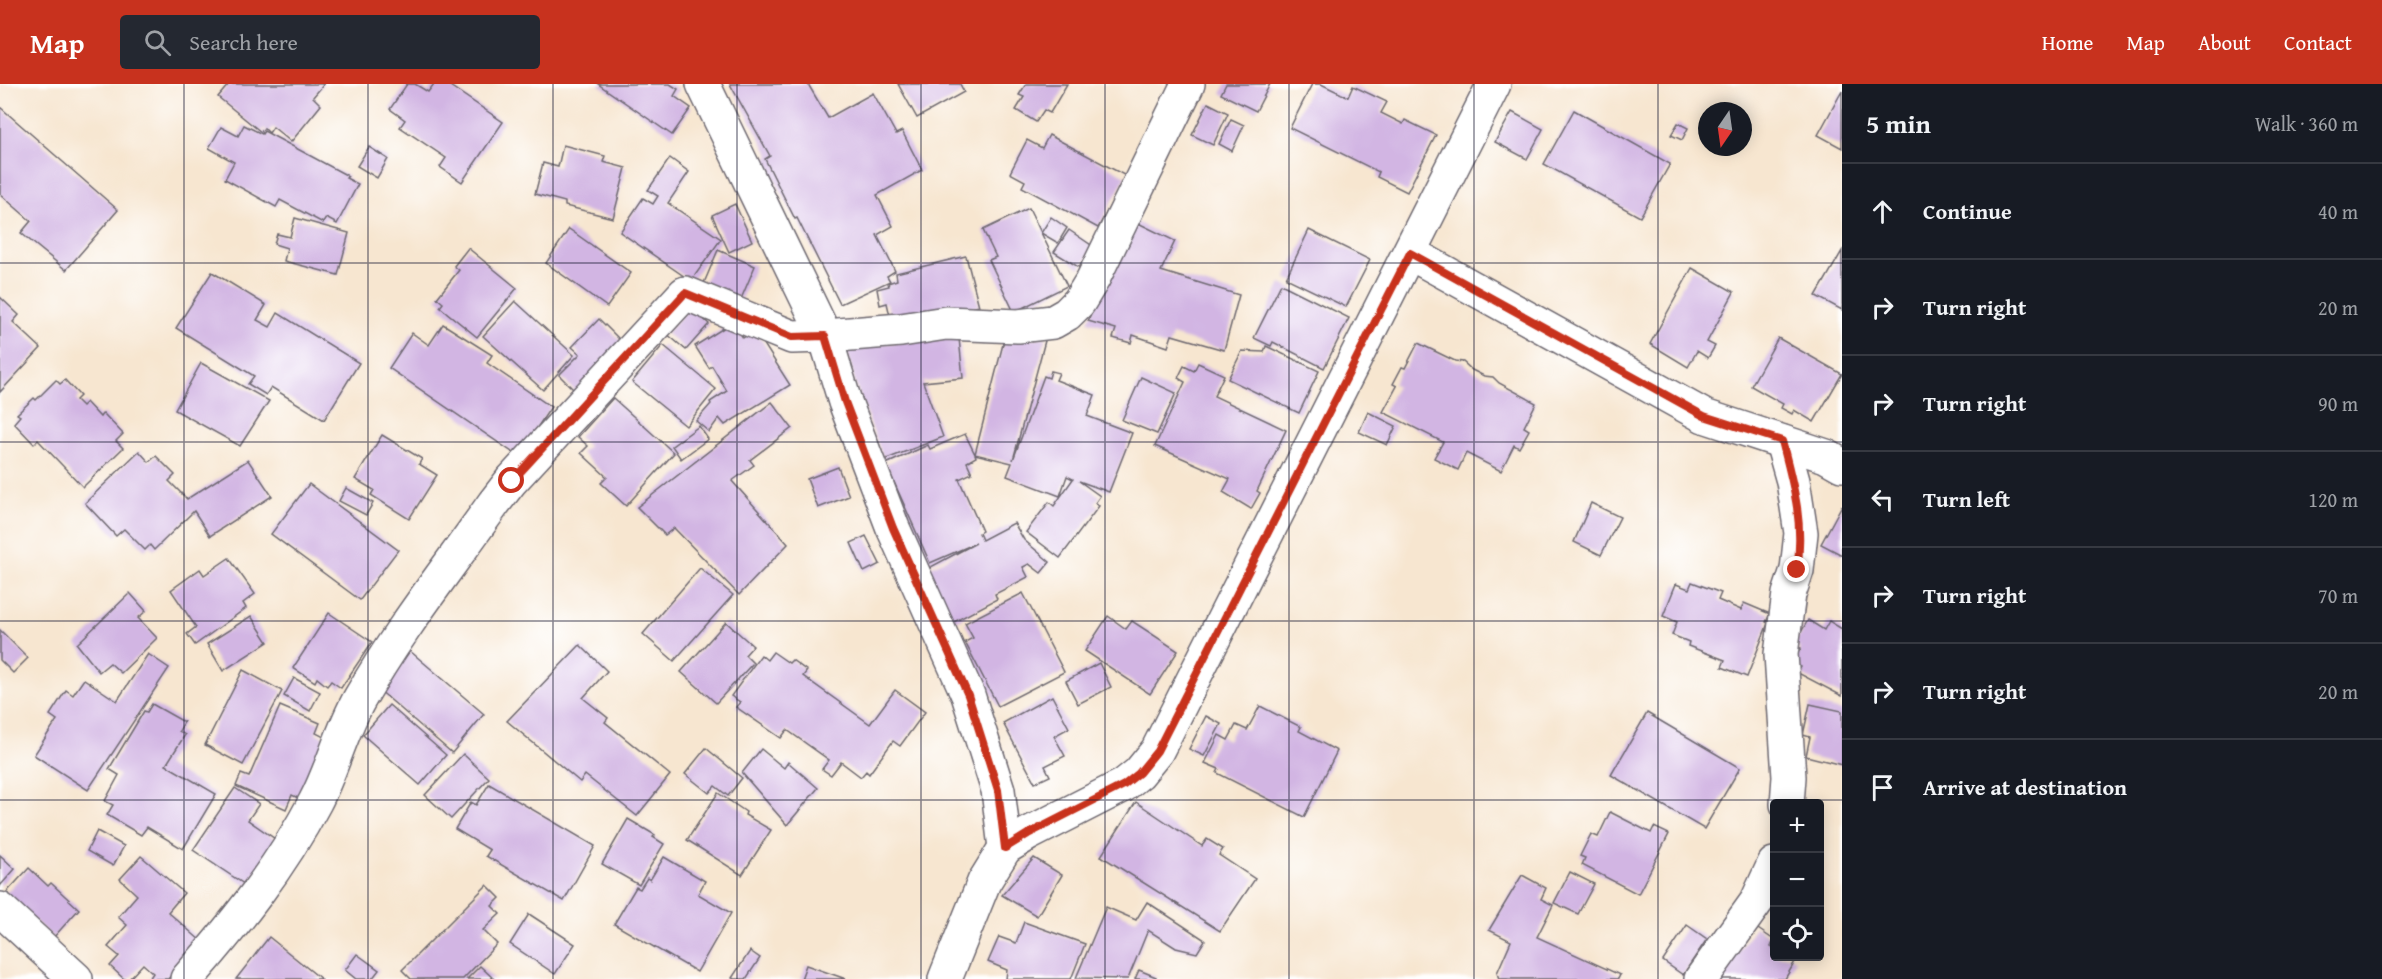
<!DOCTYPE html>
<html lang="en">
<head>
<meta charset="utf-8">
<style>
  :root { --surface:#171b24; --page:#242831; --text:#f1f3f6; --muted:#9ea1a6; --line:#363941; --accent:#c8321e }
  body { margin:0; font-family:"Gentium Book Plus",serif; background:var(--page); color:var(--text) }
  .controls { position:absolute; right:18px; bottom:18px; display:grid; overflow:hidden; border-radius:6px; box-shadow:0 3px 15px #0003 }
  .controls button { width:54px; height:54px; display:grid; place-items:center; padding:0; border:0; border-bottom:2px solid var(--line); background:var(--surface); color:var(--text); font:30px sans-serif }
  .compass { position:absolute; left:1698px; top:18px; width:54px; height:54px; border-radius:50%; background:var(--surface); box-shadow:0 3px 15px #0003; rotate:193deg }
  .stop { position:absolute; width:18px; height:18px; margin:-14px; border:4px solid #c8321e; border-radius:50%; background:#fff }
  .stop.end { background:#c8321e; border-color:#fff; box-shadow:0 2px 6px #0008 }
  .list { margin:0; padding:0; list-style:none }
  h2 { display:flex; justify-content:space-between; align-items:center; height:78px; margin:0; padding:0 24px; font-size:26px }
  h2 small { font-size:20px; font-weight:400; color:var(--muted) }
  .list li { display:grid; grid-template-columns:39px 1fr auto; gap:18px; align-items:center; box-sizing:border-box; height:96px; padding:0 24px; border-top:2px solid var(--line) }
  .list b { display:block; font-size:22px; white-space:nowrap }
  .list em { font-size:20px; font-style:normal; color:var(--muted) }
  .icon { flex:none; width:33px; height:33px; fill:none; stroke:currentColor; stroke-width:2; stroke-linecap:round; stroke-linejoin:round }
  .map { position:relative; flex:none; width:1842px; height:895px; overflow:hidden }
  header { display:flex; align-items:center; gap:36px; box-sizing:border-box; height:84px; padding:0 30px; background:var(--accent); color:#fff }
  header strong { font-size:28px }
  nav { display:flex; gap:33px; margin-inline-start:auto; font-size:21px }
  .search { width:420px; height:54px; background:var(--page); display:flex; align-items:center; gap:15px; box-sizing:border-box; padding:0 21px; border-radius:6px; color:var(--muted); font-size:22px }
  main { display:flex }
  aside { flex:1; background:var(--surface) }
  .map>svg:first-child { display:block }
  .building { fill:#d2b5e3 }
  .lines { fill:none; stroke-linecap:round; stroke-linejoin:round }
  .minor-casing { stroke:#6d676f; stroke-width:36 }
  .minor { stroke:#fff; stroke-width:33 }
  .route { stroke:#c8321e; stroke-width:8 }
  .grid { fill:none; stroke:#22223b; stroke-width:1.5; stroke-opacity:0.55 }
</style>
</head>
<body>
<header>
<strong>Map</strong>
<div class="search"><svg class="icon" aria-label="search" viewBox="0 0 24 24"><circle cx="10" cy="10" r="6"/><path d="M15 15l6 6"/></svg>Search here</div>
<nav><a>Home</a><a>Map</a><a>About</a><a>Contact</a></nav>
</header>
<main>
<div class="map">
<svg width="1842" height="895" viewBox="0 0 1842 895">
  <rect width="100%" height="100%" fill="#fff"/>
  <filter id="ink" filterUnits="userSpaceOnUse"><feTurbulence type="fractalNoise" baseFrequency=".0167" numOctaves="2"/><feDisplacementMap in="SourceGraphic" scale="12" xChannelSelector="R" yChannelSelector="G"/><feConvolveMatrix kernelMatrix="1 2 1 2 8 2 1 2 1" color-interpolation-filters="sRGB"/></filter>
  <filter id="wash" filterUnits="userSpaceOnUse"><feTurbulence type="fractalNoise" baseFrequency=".008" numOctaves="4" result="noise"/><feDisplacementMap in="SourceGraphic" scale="24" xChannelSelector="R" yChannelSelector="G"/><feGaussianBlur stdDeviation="1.35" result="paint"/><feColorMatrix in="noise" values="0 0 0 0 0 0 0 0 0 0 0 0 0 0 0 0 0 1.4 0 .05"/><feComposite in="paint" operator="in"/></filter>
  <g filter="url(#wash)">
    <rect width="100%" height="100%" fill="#f7e6d0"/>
    <g id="blocks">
      <g class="building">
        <polygon points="229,0 324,0 313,13 321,21 291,58 273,43 269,49 264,44 261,48 218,13"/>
        <polygon points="407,0 415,0 428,8 434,0 447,0 503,38 462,98 440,83 446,74 400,43 405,36 390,25"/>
        <polygon points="598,0 670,0 678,5 674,12 691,24 672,51"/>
        <polygon points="730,0 808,0 828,34 873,9 896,50 902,47 922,86 877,111 893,142 877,151 895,187 887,192 890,197 840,220 797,134 795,135 765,75 770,72"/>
        <polygon points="898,0 960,0 964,8 917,34"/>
        <polygon points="1026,0 1067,0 1050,29 1044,26 1036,38 1016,26 1024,13 1019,11"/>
        <polygon points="1226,0 1270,0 1256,27 1221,10"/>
        <polygon points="1312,0 1321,0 1348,13 1353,2 1387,18 1381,29 1403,40 1405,36 1436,51 1407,108 1377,93 1379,88 1290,44"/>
        <polygon points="1842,7 1842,64 1818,51"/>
        <polygon points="1208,19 1228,29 1213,61 1192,51"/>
        <polygon points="0,23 118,126 66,186 21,149 31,137 0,110"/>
        <polygon points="1574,26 1670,80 1640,133 1544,80"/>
        <polygon points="1512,28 1543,45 1527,75 1495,58"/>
        <polygon points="1231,35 1244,41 1232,67 1219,60"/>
        <polygon points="1678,39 1688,44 1682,56 1671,51"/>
        <polygon points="244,41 262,50 264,47 348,92 346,94 358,100 337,140 326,134 323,139 280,116 276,123 225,95 234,78 209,64 221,43 238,52"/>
        <polygon points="1049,51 1126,92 1098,144 1022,103 1025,97 1010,89 1027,56 1042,64"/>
        <polygon points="563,61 605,72 603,78 626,84 613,134 565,122 565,118 535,110 543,79 558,83"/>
        <polygon points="369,63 388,75 377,94 357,82"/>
        <polygon points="670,74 689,88 668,119 721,155 691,197 620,148 643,114 653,120 658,112 648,106"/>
        <polygon points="735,120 752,157 729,168 712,131"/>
        <polygon points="1029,124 1067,202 1014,228 989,176 996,173 983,146"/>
        <polygon points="1051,133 1067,144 1058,159 1041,149"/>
        <polygon points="295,134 349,149 338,191 284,177 287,164 274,160 277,150 290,153"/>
        <polygon points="1136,138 1175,157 1161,187 1239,211 1224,266 1172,251 1168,263 1133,251 1131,259 1113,254 1116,245 1088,237"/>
        <polygon points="569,145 631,189 607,223 546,179"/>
        <polygon points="1069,146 1094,163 1080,184 1054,168"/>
        <polygon points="1309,146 1370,176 1346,223 1286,194"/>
        <polygon points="468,164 517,204 477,253 440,223 443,219 437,214 459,186 454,182"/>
        <polygon points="718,166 755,182 741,215 704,199"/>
        <polygon points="1842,167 1842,226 1816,212"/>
        <polygon points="966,172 979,222 950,229 949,222 891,236 887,219 880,221 877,205 889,202 888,199 897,196 896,189"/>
        <polygon points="1692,184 1734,208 1707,258 1715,262 1708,274 1697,267 1688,283 1650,260"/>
        <polygon points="212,188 266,221 257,236 270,243 278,229 359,279 324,336 271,303 266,311 248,300 254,292 176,244"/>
        <polygon points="1281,200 1349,234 1324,284 1273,258 1271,262 1254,254"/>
        <polygon points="0,213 19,231 13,238 41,264 0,308"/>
        <polygon points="515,217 574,271 543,306 483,252"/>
        <polygon points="690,223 709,240 686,266 666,249"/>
        <polygon points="599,235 625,261 578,310 559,291 580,270 572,263"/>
        <polygon points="733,238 743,254 755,246 790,301 725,341 719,334 709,348 696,337 711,320 710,318 727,307 712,282 709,284 695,262"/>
        <polygon points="443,240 492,271 487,279 551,323 518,372 389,284 412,249 429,261"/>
        <polygon points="1046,253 1013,376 1044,292 1049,294 1051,287 1059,289 1056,296 1095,311 1087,332 1132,349 1109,408 1079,397 1100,412 1095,419 1099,422 1060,474 1026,448 1049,418 1054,422 1073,395 1067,392 1060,412 1007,392 1012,379 975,370 976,373 967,378 972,389 959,395 982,447 979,449 982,456 1014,439 1024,456 1050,478 1041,489 1029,480 1023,483 1028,493 995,510 997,515 954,538 927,485 976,459 930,479 886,380 928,361 930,365 965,350 975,370 1004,256"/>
        <polygon points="959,254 963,294 923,298 943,353 884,376 856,302 846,262"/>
        <polygon points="1778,254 1842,290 1814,338 1794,326 1792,330 1781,324 1783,320 1751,302"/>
        <polygon points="1418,259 1455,277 1463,278 1472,286 1484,292 1493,293 1499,299 1536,319 1524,343 1529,346 1519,364 1514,361 1501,387 1466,369 1458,386 1434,374 1443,358 1383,328 1397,302 1393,300 1402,283 1405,284"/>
        <polygon points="663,261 716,305 686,342 632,298"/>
        <polygon points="1266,262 1319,287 1299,329 1228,295 1242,267 1264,268"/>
        <polygon points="201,279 269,317 240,362 175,326"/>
        <polygon points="1198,279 1224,291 1214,312 1286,346 1257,407 1260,409 1251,425 1223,408 1230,395 1155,362 1185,298 1178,294 1184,282 1194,287"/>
        <polygon points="1141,293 1176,309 1157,350 1122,336"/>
        <polygon points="56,296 60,300 65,296 80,312 76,316 82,322 86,318 100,333 103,329 123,350 116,357 123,364 83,403 38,356 34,360 14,339 20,332 17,330 34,314 36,316"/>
        <polygon points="613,314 674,369 626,422 601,399 607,393 581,369 588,362 578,353"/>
        <polygon points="772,318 792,344 750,376 754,381 732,397 788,460 739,511 674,444 665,451 637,423"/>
        <polygon points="1368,328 1396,342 1387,361 1359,348"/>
        <polygon points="699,342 708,355 681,375 672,362"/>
        <polygon points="382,351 422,375 419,380 437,391 409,435 371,411 374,406 355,395"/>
        <polygon points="139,367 149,378 156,372 175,391 169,397 187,415 248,376 272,412 210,452 194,427 154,466 150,461 145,466 124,445 116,452 85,419"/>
        <polygon points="838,383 849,412 818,424 807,395"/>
        <polygon points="309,400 398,466 360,516 271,450"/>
        <polygon points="346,404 373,419 366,431 339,417"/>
        <polygon points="1591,419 1620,433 1601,471 1574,458"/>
        <polygon points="1842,421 1842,471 1821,460"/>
        <polygon points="866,452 880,480 864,488 851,459"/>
        <polygon points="229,474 255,510 243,519 246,524 195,561 187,550 196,543 171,506 200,485 204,491"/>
        <polygon points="700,484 733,511 674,577 643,550"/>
        <polygon points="1692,498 1721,509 1718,516 1741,526 1744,519 1770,530 1766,538 1768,539 1747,593 1722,583 1725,576 1688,562 1689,558 1672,551 1677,538 1663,532 1676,500 1689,505"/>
        <polygon points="130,509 146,527 138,534 157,554 121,589 110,579 99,588 77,560"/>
        <polygon points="1023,509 1064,588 998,622 965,558 973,554 965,539"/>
        <polygon points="329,529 372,558 341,604 331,597 327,602 317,594 315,598 293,584"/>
        <polygon points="251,532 268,558 223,587 207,560"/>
        <polygon points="1108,532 1126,545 1132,537 1178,567 1150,610 1085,567"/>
        <polygon points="1808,536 1824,546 1829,537 1842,545 1842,612 1798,589 1801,583 1793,578 1801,564 1794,561"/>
        <polygon points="726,538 753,562 745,571 753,579 716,619 681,588"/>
        <polygon points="0,546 28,574 13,589 0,576"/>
        <polygon points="580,561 607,587 583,614 608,634 605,638 670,691 637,732 585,691 580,698 507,637"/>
        <polygon points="410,567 484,630 452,669 378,605"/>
        <polygon points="773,568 789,579 792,576 807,587 803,592 870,640 895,606 925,628 900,662 893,657 869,690 866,687 861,693 841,678 831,691 822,685 829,676 787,646 781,654 736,623 740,618 731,612 761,571 767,576"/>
        <polygon points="148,570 169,584 88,706 34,671 57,636 50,631 66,606 73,611 84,595 117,617"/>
        <polygon points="1099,579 1111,603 1078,620 1066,597"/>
        <polygon points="243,586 282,607 243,681 205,661"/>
        <polygon points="294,594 320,608 310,627 284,612"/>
        <polygon points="1052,612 1069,644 1054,652 1065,672 1045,682 1050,692 1035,699 1003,639"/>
        <polygon points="152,620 184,638 179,647 185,651 166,681 216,710 183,765 147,743 141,751 107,731 113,721 105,717 119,691 109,685 144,627 147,628"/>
        <polygon points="1810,620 1842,627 1842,681 1806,672 1810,653 1803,651"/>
        <polygon points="389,621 446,671 420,701 363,651"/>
        <polygon points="280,622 320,639 316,649 328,655 302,716 292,711 286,725 236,702 241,690 249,693"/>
        <polygon points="1260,622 1301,643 1299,647 1337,667 1304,733 1217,689 1219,685 1205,679 1219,651 1228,656 1236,641 1247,646"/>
        <polygon points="1647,629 1740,684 1704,745 1611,691"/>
        <polygon points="1206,632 1221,640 1204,672 1189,665"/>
        <polygon points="706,664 742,694 728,712 715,702 709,709 685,690"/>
        <polygon points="761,665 784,684 788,678 818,704 787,741 742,689"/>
        <polygon points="463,670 489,694 451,735 425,711"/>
        <polygon points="489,700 595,762 564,817 486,772 490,766 455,745 471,718 476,721"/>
        <polygon points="235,704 259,720 248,736 278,757 247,802 193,766"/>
        <polygon points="718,709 746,728 745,731 771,746 742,791 687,756"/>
        <polygon points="1136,718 1202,762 1207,755 1223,765 1219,771 1255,795 1220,847 1101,772"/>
        <polygon points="1610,728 1651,749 1654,743 1669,750 1638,810 1582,781 1585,774 1580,772 1591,750 1598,753"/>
        <polygon points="628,735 655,751 653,753 664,760 639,801 602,780"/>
        <polygon points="97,747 124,762 113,782 87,767"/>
        <polygon points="0,771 15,785 0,802"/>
        <polygon points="141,772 184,809 168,828 201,857 168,895 149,895 153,889 143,880 129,895 124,895 110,882 119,872 108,863 127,841 118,833 137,811 120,795"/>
        <polygon points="664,773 705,797 698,810 731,829 697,888 614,840 636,803 640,805 647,794 650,796"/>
        <polygon points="1034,774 1062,791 1037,832 1002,811"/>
        <polygon points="29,784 48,802 51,799 79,825 53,854 5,810"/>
        <polygon points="1570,788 1594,800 1578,830 1554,819"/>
        <polygon points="1522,791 1546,804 1541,815 1553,821 1537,853 1620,891 1618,895 1499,895 1497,889 1511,857 1489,846"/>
        <polygon points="487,801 500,814 492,822 500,830 483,846 497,860 463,895 411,895 402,886"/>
        <polygon points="1147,818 1205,856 1197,869 1176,864 1148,846 1128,895 1076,894 1106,823 1136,836"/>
        <polygon points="529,830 575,860 555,890 510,860"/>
        <polygon points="1024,838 1085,860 1071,895 1006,895 1007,886 988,878 999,853 1016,859"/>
        <polygon points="1687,841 1707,855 1683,891 1663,877"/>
        <polygon points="1755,843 1774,856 1771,863 1774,865 1774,872 1790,872 1796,876 1785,895 1720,895"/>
        <polygon points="269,853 321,895 236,895"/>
        <polygon points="750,867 760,874 746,895 734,895 732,894"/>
        <polygon points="357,870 379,886 372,895 356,895 345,886"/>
        <polygon points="806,881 846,895 801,895"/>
        <polygon points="480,882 494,895 467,895"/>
        <polygon points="1139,886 1156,893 1155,895 1135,895"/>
      </g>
    </g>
  </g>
  <g filter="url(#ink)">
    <use href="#blocks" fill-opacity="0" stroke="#6d676f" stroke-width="1.5"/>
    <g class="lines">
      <defs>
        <g id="minor">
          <polyline points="703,0 825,252 845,318 893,444 968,611 998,706 1005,764"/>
          <polyline points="1410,169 1704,332 1826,372 1842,381"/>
          <polyline points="1782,358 1793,397 1801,449 1797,486 1789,510 1781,570 1789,693 1787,720"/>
          <polyline points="0,825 76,895"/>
          <path d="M187,895C235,840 281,783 315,718C333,684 341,647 360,614C399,546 449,483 494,419L511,397L685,209L792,253L825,252L901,246L946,239L1018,242L1053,238L1067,230L1079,218L1093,195L1188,0"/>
          <polyline points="945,895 984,798 1005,764 1028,750 1124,701 1139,689 1157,667 1494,0"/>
          <polyline points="1701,895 1757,817 1774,780"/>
        </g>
      </defs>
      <use href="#minor" class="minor-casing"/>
      <use href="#minor" class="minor"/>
    </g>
  </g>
  <g class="lines" filter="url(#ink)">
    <path class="route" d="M512,397L685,209L792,253L825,252L845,318L893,444L968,611L998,706L1005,764L1028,750L1124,701L1139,689L1157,667L1410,169L1704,332L1782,357C1794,403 1804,438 1797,486"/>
  </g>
  <path class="grid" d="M184,0V895M368,0V895M553,0V895M737,0V895M921,0V895M1105,0V895M1289,0V895M1474,0V895M1658,0V895M0,179H1842M0,358H1842M0,537H1842M0,716H1842"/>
</svg>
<div class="controls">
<button>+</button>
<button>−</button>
<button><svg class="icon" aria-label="locate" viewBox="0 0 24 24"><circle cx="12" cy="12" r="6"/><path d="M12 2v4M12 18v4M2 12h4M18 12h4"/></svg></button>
</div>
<svg class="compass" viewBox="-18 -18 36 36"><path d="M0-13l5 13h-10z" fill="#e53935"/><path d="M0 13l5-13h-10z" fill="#9ea1a6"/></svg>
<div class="stop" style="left:512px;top:397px"></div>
<div class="stop end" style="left:1797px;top:486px"></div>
</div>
<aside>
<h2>5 min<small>Walk · 360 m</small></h2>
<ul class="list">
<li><svg class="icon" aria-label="ahead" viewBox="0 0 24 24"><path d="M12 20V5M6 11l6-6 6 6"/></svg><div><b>Continue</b></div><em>40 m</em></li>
<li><svg class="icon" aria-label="right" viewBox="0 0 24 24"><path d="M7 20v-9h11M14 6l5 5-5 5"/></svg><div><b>Turn right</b></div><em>20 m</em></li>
<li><svg class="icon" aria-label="right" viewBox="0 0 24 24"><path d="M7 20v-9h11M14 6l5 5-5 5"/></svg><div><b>Turn right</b></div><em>90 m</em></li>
<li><svg class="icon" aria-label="left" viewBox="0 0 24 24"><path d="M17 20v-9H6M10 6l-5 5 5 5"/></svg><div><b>Turn left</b></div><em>120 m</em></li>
<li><svg class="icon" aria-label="right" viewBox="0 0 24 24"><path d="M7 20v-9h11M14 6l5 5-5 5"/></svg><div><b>Turn right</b></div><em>70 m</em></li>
<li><svg class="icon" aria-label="right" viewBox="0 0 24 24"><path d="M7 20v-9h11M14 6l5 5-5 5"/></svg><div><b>Turn right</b></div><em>20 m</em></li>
<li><svg class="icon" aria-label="arrive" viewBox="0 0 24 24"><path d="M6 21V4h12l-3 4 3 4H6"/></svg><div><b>Arrive at destination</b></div></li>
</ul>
</aside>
</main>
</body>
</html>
